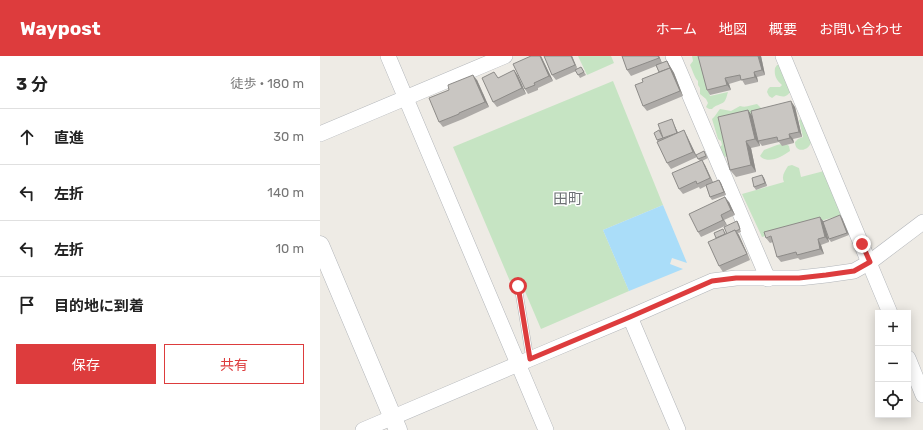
<!DOCTYPE html>
<html lang="ja">
<head>
<meta charset="utf-8">
<style>
  :root { --surface:#fff; --page:#f2f2f2; --text:#222; --muted:#767676; --line:#e0e0e0; --accent:#dd3c3d }
  body { margin:0; font-family:Rubik,"Noto Sans JP",sans-serif; background:var(--page); color:var(--text) }
  .controls { position:absolute; right:12px; bottom:12px; display:grid; overflow:hidden; border-radius:0px; box-shadow:0 2px 10px #0003 }
  .controls button { width:36px; height:36px; display:grid; place-items:center; padding:0; border:0; border-bottom:1px solid var(--line); background:var(--surface); color:var(--text); font:20px sans-serif }
  .stop { position:absolute; width:12px; height:12px; margin:-9px; border:3px solid #dd3c3d; border-radius:50%; background:#fff }
  .stop.end { background:#dd3c3d; border-color:#fff; box-shadow:0 1px 4px #0008 }
  .list { margin:0; padding:0; list-style:none }
  h2 { display:flex; justify-content:space-between; align-items:center; height:52px; margin:0; padding:0 16px; font-size:17px }
  h2 small { font-size:13px; font-weight:400; color:var(--muted) }
  .list li { display:grid; grid-template-columns:26px 1fr auto; gap:12px; align-items:center; box-sizing:border-box; height:56px; padding:0 16px; border-top:1px solid var(--line) }
  .list b { display:block; font-size:15px; white-space:nowrap }
  .list em { font-size:13px; font-style:normal; color:var(--muted) }
  .actions { display:flex; gap:8px; padding:12px 16px }
  .actions a { flex:1; padding:9px 0; border:1px solid var(--accent); border-radius:0px; text-align:center; font-size:14px; color:var(--accent) }
  .actions .main { background:var(--accent); color:#fff }
  .icon { flex:none; width:22px; height:22px; fill:none; stroke:currentColor; stroke-width:2; stroke-linecap:round; stroke-linejoin:round }
  .map { position:relative; flex:none; width:603px; height:374px; overflow:hidden }
  header { display:flex; align-items:center; gap:24px; box-sizing:border-box; height:56px; padding:0 20px; background:var(--accent); color:#fff }
  header strong { font-size:19px }
  nav { display:flex; gap:22px; margin-inline-start:auto; font-size:14px }
  main { display:flex }
  aside { flex:1; background:var(--surface) }
  .map>svg:first-child { display:block }
  .green { fill:#c6e4c3 }
  .water { fill:#aaddf9 }
  .lines { fill:none; stroke-linecap:round; stroke-linejoin:round }
  .service-casing { stroke:#b2b5b9; stroke-width:8 }
  .minor-casing { stroke:#b2b5b9; stroke-width:16 }
  .tertiary-casing { stroke:#b2b5b9; stroke-width:19 }
  .service { stroke:#fff; stroke-width:7 }
  .minor { stroke:#fff; stroke-width:15 }
  .tertiary { stroke:#fff; stroke-width:18 }
  .wall { fill:#adaaa7 }
  .shaded-wall { fill:#8d8b88 }
  .building { fill:#c9c6c2; stroke:#8d8b88 }
  .route { stroke:#dd3c3d; stroke-width:5 }
  .labels { text-anchor:middle; stroke-width:3; stroke-linejoin:round; paint-order:stroke }
  .quarter-label { font-size:15px; fill:#6e7276; stroke:#fff }
</style>
</head>
<body>
<header>
<strong>Waypost</strong>
<nav><a>ホーム</a><a>地図</a><a>概要</a><a>お問い合わせ</a></nav>
</header>
<main>
<aside>
<h2>3 分<small>徒歩 · 180 m</small></h2>
<ul class="list">
<li><svg class="icon" aria-label="ahead" viewBox="0 0 24 24"><path d="M12 20V5M6 11l6-6 6 6"/></svg><div><b>直進</b></div><em>30 m</em></li>
<li><svg class="icon" aria-label="left" viewBox="0 0 24 24"><path d="M17 20v-9H6M10 6l-5 5 5 5"/></svg><div><b>左折</b></div><em>140 m</em></li>
<li><svg class="icon" aria-label="left" viewBox="0 0 24 24"><path d="M17 20v-9H6M10 6l-5 5 5 5"/></svg><div><b>左折</b></div><em>10 m</em></li>
<li><svg class="icon" aria-label="arrive" viewBox="0 0 24 24"><path d="M6 21V4h12l-3 4 3 4H6"/></svg><div><b>目的地に到着</b></div></li>
</ul>
<div class="actions"><a class="main">保存</a><a>共有</a></div>
</aside>
<div class="map">
<svg width="603" height="374" viewBox="0 0 603 374">
  <rect width="100%" height="100%" fill="#eeebe5"/>
  <g class="green">
    <polygon points="258,0 291,0 294,7 267,19"/>
    <path d="M372,0H387L388,33L390,40L408,36C407,39 406,44 404,46C400,49 395,49 392,53H389L386,51L388,47L386,43L380,38V32L378,29V25C374,21 373,15 370,9L373,5Z"/>
    <path d="M457,9H460L471,35C466,42 463,41 456,39L452,42L449,40L447,36L448,33L450,31H460L462,29C456,24 454,19 455,12Z"/>
    <polygon points="293,25 343,149 283,174 309,235 221,273 201,226 192,230 133,91"/>
    <path d="M437,48L441,52V56L430,61H427L409,100L407,101L403,100L398,93L402,89L401,85L398,83L392,63C396,60 397,56 400,53L411,55L420,50C426,52 431,49 437,48Z"/>
    <path d="M481,63L485,65C487,71 491,78 491,84C492,94 475,99 475,86L478,83L483,81L479,64Z"/>
    <path d="M465,87L469,90L470,95C463,100 448,109 440,100L444,94L457,89Z"/>
    <path d="M472,109L479,112L481,121L504,115L522,159L442,181L422,138L464,126C461,120 465,115 468,110Z"/>
  </g>
  <polygon class="water" points="343,149 367,207 352,202 350,208 363,213 309,235 283,174"/>
  <g class="lines">
    <defs>
      <polyline id="service" points="198,230 210,303"/>
      <g id="minor">
        <polyline points="68,0 226,374"/>
        <polyline points="353,0 448,223"/>
        <polyline points="463,0 570,257"/>
        <polyline points="0,78 185,0"/>
        <polyline points="310,261 358,374"/>
        <polyline points="588,302 603,339"/>
        <polyline points="43,374 210,303 310,261 392,225 416,222 479,222 506,219 534,215 550,206 603,166"/>
      </g>
      <polyline id="tertiary" points="0,189 78,374"/>
    </defs>
    <use href="#service" class="service-casing"/>
    <use href="#minor" class="minor-casing"/>
    <use href="#tertiary" class="tertiary-casing"/>
    <use href="#service" class="service"/>
    <use href="#minor" class="minor"/>
    <use href="#tertiary" class="tertiary"/>
  </g>
  <g class="wall">
    <polygon points="211,0 221,0 233,25 218,32 218,34 208,38 205,33"/>
    <polygon points="224,0 252,0 257,13 261,11 266,19 260,22 256,15 236,24 232,19"/>
    <polygon points="302,0 339,0 342,7 347,5 354,17 363,40 327,55 323,50 323,26 339,16 336,10 311,20 307,14"/>
    <polygon points="378,0 441,0 445,19 437,21 438,26 425,29 422,24 409,28 411,34 390,39 387,34"/>
    <polygon points="194,14 198,20 206,38 177,51 173,46 179,22"/>
    <polygon points="157,24 169,51 143,63 123,71 119,66"/>
    <polygon points="475,51 482,81 473,83 474,87 462,90 459,86 442,90 439,86 440,90 431,92 436,116 416,121 410,114 428,54 432,60"/>
    <polygon points="352,63 353,66 358,77 367,80 377,101 351,113 347,107 337,84 339,74 341,77 344,83 343,82"/>
    <polygon points="384,95 388,102 382,105 385,109 393,126 399,124 401,127 406,139 392,144 390,141 386,130 380,133 379,131 363,138 359,133 380,105 378,103"/>
    <polygon points="442,119 444,122 447,130 436,134 434,131"/>
    <polygon points="409,146 415,159 404,164 407,169 381,181 378,176"/>
    <polygon points="522,162 529,179 511,186 509,183 506,176 509,186 501,189 504,198 480,204 478,202 461,206 457,201 453,186 450,187 446,182 503,165"/>
    <polygon points="417,165 419,168 421,176 418,177 430,204 403,216 399,210 396,182 405,176 406,178 407,178"/>
  </g>
  <g class="shaded-wall">
    <polygon points="220,0 221,0 222,2 233,25 229,20"/>
    <polygon points="251,0 252,0 258,14 255,9"/>
    <polygon points="338,0 339,0 342,7 339,2"/>
    <polygon points="438,0 441,0 445,19 442,14"/>
    <polygon points="347,5 354,17 363,40 360,35"/>
    <polygon points="194,14 198,20 206,38 202,32"/>
    <polygon points="434,16 437,21 438,26 435,21"/>
    <polygon points="153,19 157,24 169,51 165,46"/>
    <polygon points="405,22 409,28 411,34 407,29"/>
    <polygon points="471,45 475,51 482,81 479,76"/>
    <polygon points="428,54 433,61 440,90 435,83"/>
    <polygon points="352,63 353,66 359,79 357,77"/>
    <polygon points="364,74 367,80 377,101 373,96"/>
    <polygon points="469,78 473,83 474,87 470,82"/>
    <polygon points="426,85 431,92 436,116 431,109"/>
    <polygon points="382,104 385,109 393,127 390,122"/>
    <polygon points="442,119 444,122 447,130 445,127"/>
    <polygon points="399,124 401,127 406,139 404,136"/>
    <polygon points="405,141 409,146 415,159 411,154"/>
    <polygon points="401,159 407,169 403,164"/>
    <polygon points="520,159 522,162 529,179 527,177"/>
    <polygon points="500,161 504,166 509,186 505,181"/>
    <polygon points="415,174 419,179 430,204"/>
    <polygon points="498,183 501,189 504,198 500,193"/>
  </g>
  <g class="building">
    <polygon points="211,0 220,0 229,20 214,27 215,29 205,33 193,8"/>
    <polygon points="224,0 251,0 255,9 232,19"/>
    <polygon points="302,0 338,0 339,2 307,14"/>
    <polygon points="378,0 438,0 442,14 434,16 435,21 421,24 420,19 405,22 407,29 387,34"/>
    <polygon points="347,5 350,12 339,16 336,9"/>
    <polygon points="261,11 264,16 258,19 255,14"/>
    <polygon points="350,12 360,35 323,50 315,29 323,26 322,23"/>
    <polygon points="194,14 202,32 173,46 162,22 174,16 178,22"/>
    <polygon points="153,19 165,46 139,57 139,58 119,66 109,42 129,34 128,29"/>
    <polygon points="471,45 479,76 469,78 470,82 458,85 457,81 438,85 431,55"/>
    <polygon points="428,54 435,83 426,85 431,109 410,114 398,61"/>
    <polygon points="352,63 357,77 343,82 338,68"/>
    <polygon points="339,74 343,82 337,84 334,77"/>
    <polygon points="364,74 373,96 347,107 337,86"/>
    <polygon points="384,95 386,100 378,103 376,99"/>
    <polygon points="382,104 390,122 377,128 376,125 359,133 352,117"/>
    <polygon points="442,119 445,127 434,131 432,122"/>
    <polygon points="399,124 404,136 390,141 386,129"/>
    <polygon points="405,141 411,154 401,159 403,164 378,176 369,158"/>
    <polygon points="520,159 527,177 509,183 503,166"/>
    <polygon points="500,161 505,181 498,183 500,193 477,199 476,196 457,201 451,180 446,182 444,176"/>
    <polygon points="417,165 420,173 416,175 415,174 407,178 404,171"/>
    <polygon points="403,173 405,178 396,182 394,177"/>
    <polygon points="415,174 427,198 399,210 388,186"/>
  </g>
  <g class="lines">
    <polyline class="route" points="198,230 210,303 310,261 392,225 416,222 479,222 506,219 534,215 550,206 542,188"/>
  </g>
  <g class="labels">
    <g class="quarter-label">
      <text x="248" y="148">田町</text>
    </g>
  </g>
</svg>
<div class="controls">
<button>+</button>
<button>−</button>
<button><svg class="icon" aria-label="locate" viewBox="0 0 24 24"><circle cx="12" cy="12" r="6"/><path d="M12 2v4M12 18v4M2 12h4M18 12h4"/></svg></button>
</div>
<div class="stop" style="left:198px;top:230px"></div>
<div class="stop end" style="left:542px;top:188px"></div>
</div>
</main>
</body>
</html>
